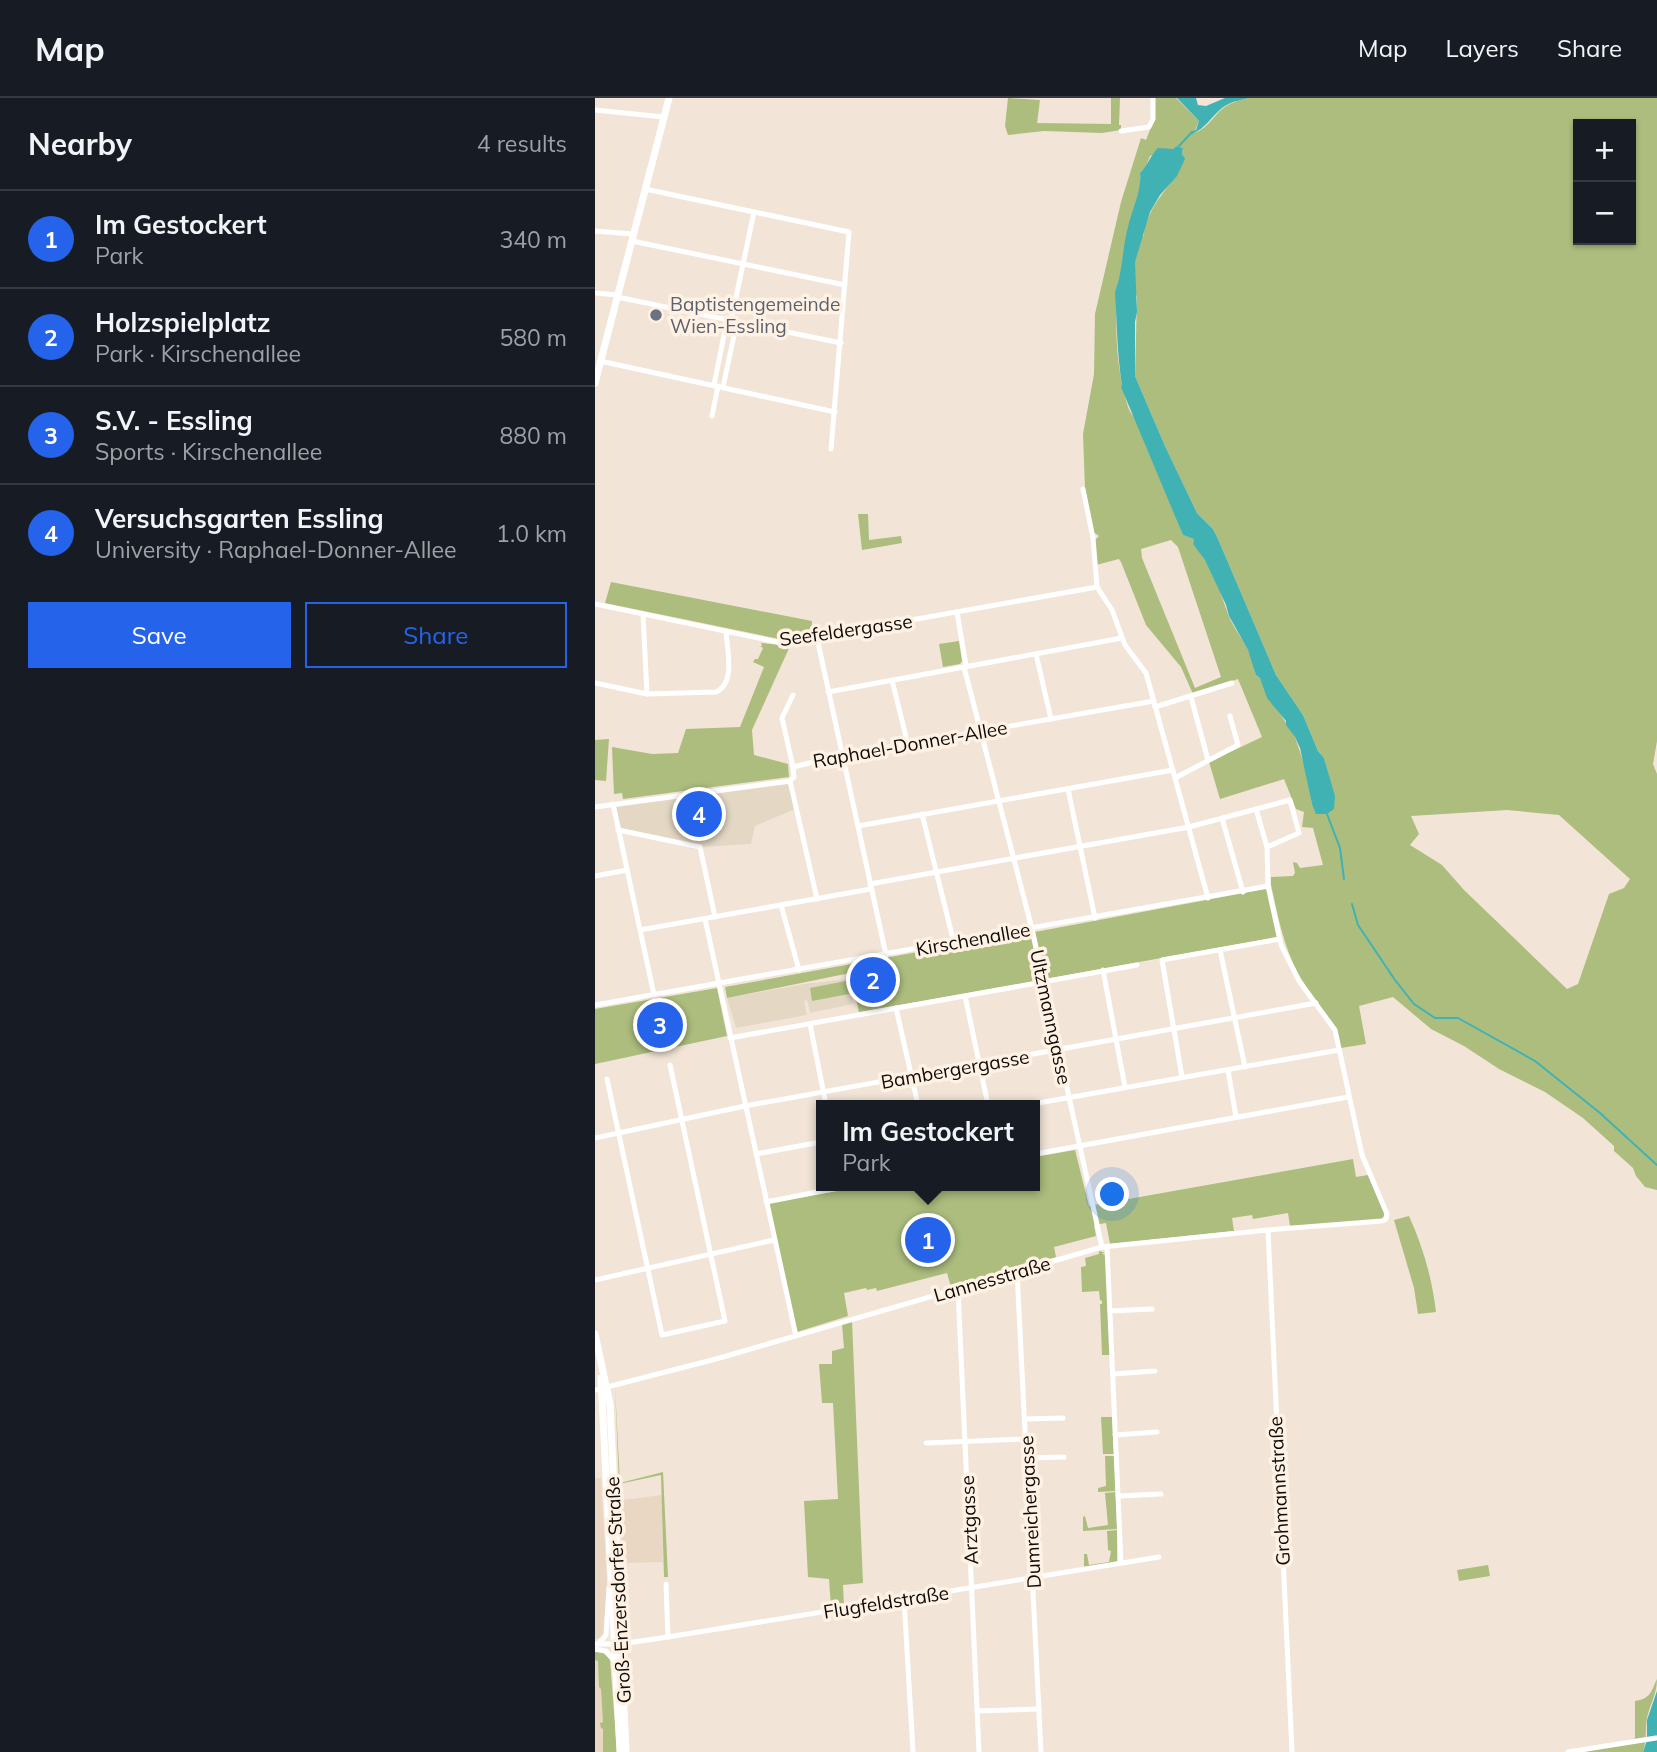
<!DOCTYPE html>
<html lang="en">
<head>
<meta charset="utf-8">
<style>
  :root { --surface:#171b24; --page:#20242c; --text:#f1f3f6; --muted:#9ea1a6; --line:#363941; --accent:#2563eb }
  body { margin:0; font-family:Mulish,sans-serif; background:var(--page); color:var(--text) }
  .controls { position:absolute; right:21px; top:21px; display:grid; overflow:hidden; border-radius:0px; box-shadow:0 2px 5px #0004 }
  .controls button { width:63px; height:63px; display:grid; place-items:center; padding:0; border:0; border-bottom:2px solid var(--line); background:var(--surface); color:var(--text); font:35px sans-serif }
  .you { position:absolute; left:518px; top:1097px; width:24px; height:24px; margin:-18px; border:5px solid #fff; border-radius:50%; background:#1a73e8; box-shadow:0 0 0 10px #1a73e833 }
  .badge { display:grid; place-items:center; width:46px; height:46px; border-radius:50%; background:var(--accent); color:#fff; font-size:23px; font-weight:700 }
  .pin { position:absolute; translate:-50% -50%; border:4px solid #fff; box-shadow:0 2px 7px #0006 }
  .popup { position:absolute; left:221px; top:1002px; width:224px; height:91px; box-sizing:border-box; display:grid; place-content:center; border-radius:0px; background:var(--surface); filter:drop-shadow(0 2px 5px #0005); font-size:23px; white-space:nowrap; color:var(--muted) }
  .popup b { font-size:26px; color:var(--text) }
  .popup::after { content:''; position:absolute; left:50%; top:100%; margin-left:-14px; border:14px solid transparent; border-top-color:var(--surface) }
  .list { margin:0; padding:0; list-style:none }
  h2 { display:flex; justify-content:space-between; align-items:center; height:91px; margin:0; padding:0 28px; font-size:30px }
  h2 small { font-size:23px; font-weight:400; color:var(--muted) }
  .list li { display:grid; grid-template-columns:46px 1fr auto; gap:21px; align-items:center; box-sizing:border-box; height:98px; padding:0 28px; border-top:2px solid var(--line) }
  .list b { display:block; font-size:26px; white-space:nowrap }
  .list p { margin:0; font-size:23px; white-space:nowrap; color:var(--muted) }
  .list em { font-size:23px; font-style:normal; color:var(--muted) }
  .actions { display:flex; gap:14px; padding:21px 28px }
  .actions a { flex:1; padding:16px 0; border:2px solid var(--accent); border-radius:0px; text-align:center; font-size:24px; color:var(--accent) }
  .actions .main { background:var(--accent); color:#fff }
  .map { position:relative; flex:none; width:1062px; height:1654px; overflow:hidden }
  header { display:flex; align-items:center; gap:42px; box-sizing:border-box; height:98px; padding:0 35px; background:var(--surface); border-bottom:2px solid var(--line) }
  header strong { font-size:33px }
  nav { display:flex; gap:38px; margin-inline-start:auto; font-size:24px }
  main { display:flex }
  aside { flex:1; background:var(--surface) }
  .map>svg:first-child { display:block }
  .built { fill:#e9d7c3 }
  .education { fill:#e4d8c4 }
  .green { fill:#acbd7e; fill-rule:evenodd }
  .water { fill:#40b2b4 }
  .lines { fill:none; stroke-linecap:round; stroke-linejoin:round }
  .stream { stroke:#40b2b4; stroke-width:2 }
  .minor { stroke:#fff; stroke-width:5 }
  .major { stroke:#fff; stroke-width:7 }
  .worship-dot { fill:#6b7280; stroke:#fff2e4; stroke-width:2.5 }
  .labels { text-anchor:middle; stroke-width:7; stroke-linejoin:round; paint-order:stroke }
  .worship-label { font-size:19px; fill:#5b616d; stroke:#fff2e4; text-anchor:start }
  .street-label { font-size:19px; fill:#0e0a06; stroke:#fff2e4 }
</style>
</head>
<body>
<header>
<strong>Map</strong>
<nav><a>Map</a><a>Layers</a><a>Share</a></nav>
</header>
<main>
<aside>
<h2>Nearby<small>4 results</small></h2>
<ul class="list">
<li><span class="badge">1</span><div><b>Im Gestockert</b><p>Park</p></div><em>340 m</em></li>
<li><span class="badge">2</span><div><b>Holzspielplatz</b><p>Park · Kirschenallee</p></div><em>580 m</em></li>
<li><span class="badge">3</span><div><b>S.V. - Essling</b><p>Sports · Kirschenallee</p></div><em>880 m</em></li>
<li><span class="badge">4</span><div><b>Versuchsgarten Essling</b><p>University · Raphael-Donner-Allee</p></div><em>1.0 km</em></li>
</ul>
<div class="actions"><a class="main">Save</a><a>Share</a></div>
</aside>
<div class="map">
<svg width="1062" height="1654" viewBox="0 0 1062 1654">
  <rect width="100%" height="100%" fill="#f2e5d7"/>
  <g class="built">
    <polygon points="0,1380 6,1380 12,1484 9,1535 5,1540 0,1541"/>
    <polygon points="27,1388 28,1402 67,1397 68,1464 28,1465 24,1389"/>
    <polygon points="6,1554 11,1654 0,1654 0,1555"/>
  </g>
  <g class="education">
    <polygon points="194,686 200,711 160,728 156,746 107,749 26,730 21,709"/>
    <polygon points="253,881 258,906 215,915 212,902 209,903 212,917 141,930 132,900 209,886"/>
  </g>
  <g class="green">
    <polygon points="413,0 445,2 442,25 516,26 516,0 525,0 524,27 526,27 526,32 507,35 449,33 413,37 410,28"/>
    <path d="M559,0H581L604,23L599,35C612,31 617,20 626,12C635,4 643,3 653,0H1062V643L1058,666L1062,676V1092L1050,1089L1041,1078L1038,1070L1019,1053V1048L988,1020L950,994L904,971L869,948L836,931L798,899L764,908L771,946L746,950C739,920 717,901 703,875C688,847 683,818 676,787V779L698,778L700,775L698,764L702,765L705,770L728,767L718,730L707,729L709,714L701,711L689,681L625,701L614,664L667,639L643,581L598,596L586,569L551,527L526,464L524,461L501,467L499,443L504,438L498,434L490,391L488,336L499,276L500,216L526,104L546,40L551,42L560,19ZM983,26H1036V142H983ZM581,48L588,50L587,56L589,62C576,92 553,103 548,140L545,75L551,68L555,58L578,51ZM524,187L540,193L542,199L540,278L570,348L602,415L618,431L623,441L681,577L708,617L723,653L729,660L734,678L717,706L711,672L700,639L675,600L665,580L661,577C660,554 641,537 633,516C625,493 616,464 598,446L600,441L588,437C574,397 556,362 541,323C539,318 535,315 533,309C521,272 520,230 522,192ZM576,442L583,449L626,579L600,590L547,460L546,451ZM912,712L964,717L1035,781L1029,790L1014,796L983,886L972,891L869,792L847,767L815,747L824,736L816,718Z"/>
    <polygon points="263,416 273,416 274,442 306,438 307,445 267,452"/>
    <polygon points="16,484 217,523 216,538 189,542 10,505"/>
    <polygon points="364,543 367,563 365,566 348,569 344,546"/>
    <polygon points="166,545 195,548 157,632 159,657 193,666 194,679 28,701 27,695 19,696 17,649 57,656 83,655 91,631 145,629 169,569 158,564 160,561 163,561 168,550 165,548 167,548"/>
    <polygon points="14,641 11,683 0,682 0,642"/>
    <polygon points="670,791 673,793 682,839 450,881 440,834"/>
    <polygon points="433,834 435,835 445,880 442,883 264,914 255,875 132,900 130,889"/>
    <polygon points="251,883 254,896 217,903 215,890"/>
    <polygon points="122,890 132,938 0,966 0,911"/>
    <polygon points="480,1052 494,1108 758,1061 761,1079 773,1077 790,1115 787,1122 695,1128 693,1115 658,1121 657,1117 637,1120 639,1133 515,1146 511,1125 499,1127 501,1138 459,1149 461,1159 362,1188 356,1189 352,1175 282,1193 281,1190 272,1192 271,1190 249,1195 253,1218 202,1234 173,1105 272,1088 440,1088 440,1059"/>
    <path d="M814,1118C828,1149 837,1180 841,1214L823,1216L819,1190L799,1122Z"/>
    <polygon points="504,1153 511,1155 507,1155 511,1158 515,1257 507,1257 505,1206 507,1206 507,1203 505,1202 504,1193 487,1194 486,1169 491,1168 490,1160 504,1156"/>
    <polygon points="257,1223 268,1485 248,1487 249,1508 236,1510 234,1481 213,1479 209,1403 243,1401 238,1305 227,1305 224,1266 237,1266 237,1253 249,1250 247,1226"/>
    <polygon points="20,1289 25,1385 68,1374 73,1479 69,1479 66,1377 24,1386"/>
    <polygon points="506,1319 517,1319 519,1356 508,1356"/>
    <polygon points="510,1358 519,1358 521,1393 503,1394 503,1390 511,1388"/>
    <polygon points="521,1394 522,1431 488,1433 488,1419 490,1418 493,1430 513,1427 510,1395"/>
    <polygon points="522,1432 522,1463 519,1465 489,1469 489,1456 492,1456 494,1467 514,1464 516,1453 513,1452 512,1433"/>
    <polygon points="893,1467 895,1478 864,1483 862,1472"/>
    <polygon points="0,1554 8,1555 15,1561 22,1654 8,1654 8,1631 6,1630 5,1625 8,1624 6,1591 4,1589 3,1563 0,1562"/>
    <path d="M1062,1581C1062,1596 1055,1606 1052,1620C1050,1632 1052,1642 1048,1654H988L1034,1645L1040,1640V1603C1055,1601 1056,1594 1062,1581Z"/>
  </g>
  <g class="water">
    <path d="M582,0H601L603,7L611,8L630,0H653C644,3 636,3 627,10C616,19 611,30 597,36L595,34L601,32L604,23Z"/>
    <path d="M581,48L588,50L587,56L590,61L582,78L565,97L555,114L540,164L542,214L540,224V278L570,348L602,415L618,431L623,441L681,577L708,617L723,653L729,660L740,698L739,711L732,716H721L717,706L705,650L700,639L691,627V623L672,600L665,580L661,577L653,552L634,518L631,507L610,462L598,446L599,441L588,437L526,289L527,287C522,256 522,225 520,194C528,173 527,151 533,129C537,111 547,93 545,75C553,67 555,58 563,50L578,51Z"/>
    <polygon points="1062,1593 1062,1654 1048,1654 1052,1642 1052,1622"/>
  </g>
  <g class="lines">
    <g class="stream">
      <polyline points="584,48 597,34"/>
      <polyline points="732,716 745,750 749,781"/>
      <polyline points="757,806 763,827 800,882 819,906 840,920 863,920 940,963 1005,1015 1062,1067"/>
    </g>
    <g class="minor">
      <polyline points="0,12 69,19"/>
      <polyline points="526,33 554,29 558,21 558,0"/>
      <polyline points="50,91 254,134 236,351"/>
      <polyline points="0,133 38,136"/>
      <polyline points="37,143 250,187"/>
      <polyline points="0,195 22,197"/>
      <polyline points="22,199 246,245"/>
      <polyline points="136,223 159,114"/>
      <polyline points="5,263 240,314"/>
      <polyline points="119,287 132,222"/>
      <polyline points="128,289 142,224"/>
      <polyline points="117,318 123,288"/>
      <polyline points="488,391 498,440 502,489 517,512 530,547 551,575 613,800"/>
      <polyline points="0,506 187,545 502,489"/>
      <polyline points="362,514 371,568"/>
      <polyline points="222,540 291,857"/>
      <polyline points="441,556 456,621"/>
      <polyline points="369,569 437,831 507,1149"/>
      <polyline points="297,582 313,647"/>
      <polyline points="0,585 52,596 48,516"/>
      <polyline points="233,594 527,540"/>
      <path d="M52,596L121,594C141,585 132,552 131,533"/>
      <polyline points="198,597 187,620 198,669"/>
      <polyline points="596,599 613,662"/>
      <polyline points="560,609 637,585"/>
      <polyline points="580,680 643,647 635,618"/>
      <polyline points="473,691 500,820"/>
      <polyline points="18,706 59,897"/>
      <polyline points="0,709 195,683"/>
      <polyline points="327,716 359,845"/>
      <polyline points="627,720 648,794"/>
      <polyline points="263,728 578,672"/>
      <polyline points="23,732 105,749 120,819"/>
      <polyline points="0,778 32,772"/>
      <polyline points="275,786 594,729 695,702 704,735 672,749"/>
      <polyline points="222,801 195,683 199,679 198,669 243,658 559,603"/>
      <polyline points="186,807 204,872"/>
      <polyline points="110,821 201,1238"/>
      <polyline points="45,832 276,791"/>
      <polyline points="625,852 650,969"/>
      <polyline points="508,872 530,989"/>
      <polyline points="370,898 393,1007"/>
      <polyline points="0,907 673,788"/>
      <polyline points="301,910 323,1007"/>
      <polyline points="215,926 231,1007"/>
      <polyline points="135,940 542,867"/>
      <polyline points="633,972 641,1019"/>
      <polyline points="587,979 567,862 685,841"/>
      <polyline points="12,981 67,1237 130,1223 75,967"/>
      <polyline points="432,1007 744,952"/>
      <polyline points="0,1040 150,1008 721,905"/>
      <polyline points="161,1056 226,1044"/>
      <polyline points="440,1056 753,999"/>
      <polyline points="171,1104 253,1088"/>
      <polyline points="673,1132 697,1654"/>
      <polyline points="512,1149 526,1465"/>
      <polyline points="422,1173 446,1654"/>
      <polyline points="0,1182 179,1142"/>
      <polyline points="363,1191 384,1654"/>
      <polyline points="515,1213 557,1211"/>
      <polyline points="518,1276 560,1273"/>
      <polyline points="0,1292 121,1261 507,1149 673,1132 787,1123 791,1121 792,1116 767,1057 740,932 704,883 686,847 673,788 672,749 661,711"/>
      <polyline points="430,1321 468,1320"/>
      <polyline points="520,1337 562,1334"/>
      <polyline points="331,1345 431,1341"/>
      <polyline points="432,1360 469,1359"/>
      <polyline points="523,1398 566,1396"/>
      <polyline points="71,1486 73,1539"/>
      <polyline points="309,1501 318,1654"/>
      <polyline points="5,1544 11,1537 14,1490"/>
      <polyline points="0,1546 25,1546 73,1539 564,1459"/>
      <polyline points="0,1551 11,1553 19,1563"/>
      <polyline points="382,1613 444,1611"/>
      <polyline points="973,1654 1061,1640"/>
    </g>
    <g class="major">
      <polyline points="0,285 74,0"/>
      <polyline points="0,1236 15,1306 31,1654"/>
      <polyline points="6,1280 25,1654"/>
    </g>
  </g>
  <circle class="worship-dot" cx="61" cy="217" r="7"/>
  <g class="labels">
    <g class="worship-label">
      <text x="75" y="213">Baptistengemeinde<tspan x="75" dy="22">Wien-Essling</tspan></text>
    </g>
    <g class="street-label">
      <text transform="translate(251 532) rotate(-8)" y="7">Seefeldergasse</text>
      <text transform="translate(315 646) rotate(-10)" y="7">Raphael-Donner-Allee</text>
      <text transform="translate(378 841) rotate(-10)" y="7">Kirschenallee</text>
      <text transform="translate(456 919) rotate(78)" y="7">Ultzmanngasse</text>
      <text transform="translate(360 971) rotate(-10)" y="7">Bambergergasse</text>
      <text transform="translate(397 1181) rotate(-16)" y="7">Lannesstraße</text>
      <text transform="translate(684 1393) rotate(-93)" y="7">Grohmannstraße</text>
      <text transform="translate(435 1414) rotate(-93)" y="7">Dumreichergasse</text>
      <text transform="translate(374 1422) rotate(-93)" y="7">Arztgasse</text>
      <text transform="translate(23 1492) rotate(-93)" y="7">Groß-Enzersdorfer Straße</text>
      <text transform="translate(291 1504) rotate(-9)" y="7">Flugfeldstraße</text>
    </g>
  </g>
</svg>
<div class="controls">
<button>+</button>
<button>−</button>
</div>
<div class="you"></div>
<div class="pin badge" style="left:333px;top:1142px">1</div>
<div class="popup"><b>Im Gestockert</b>Park</div>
<div class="pin badge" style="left:278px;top:882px">2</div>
<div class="pin badge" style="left:65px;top:927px">3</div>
<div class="pin badge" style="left:104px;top:716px">4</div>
</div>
</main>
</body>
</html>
